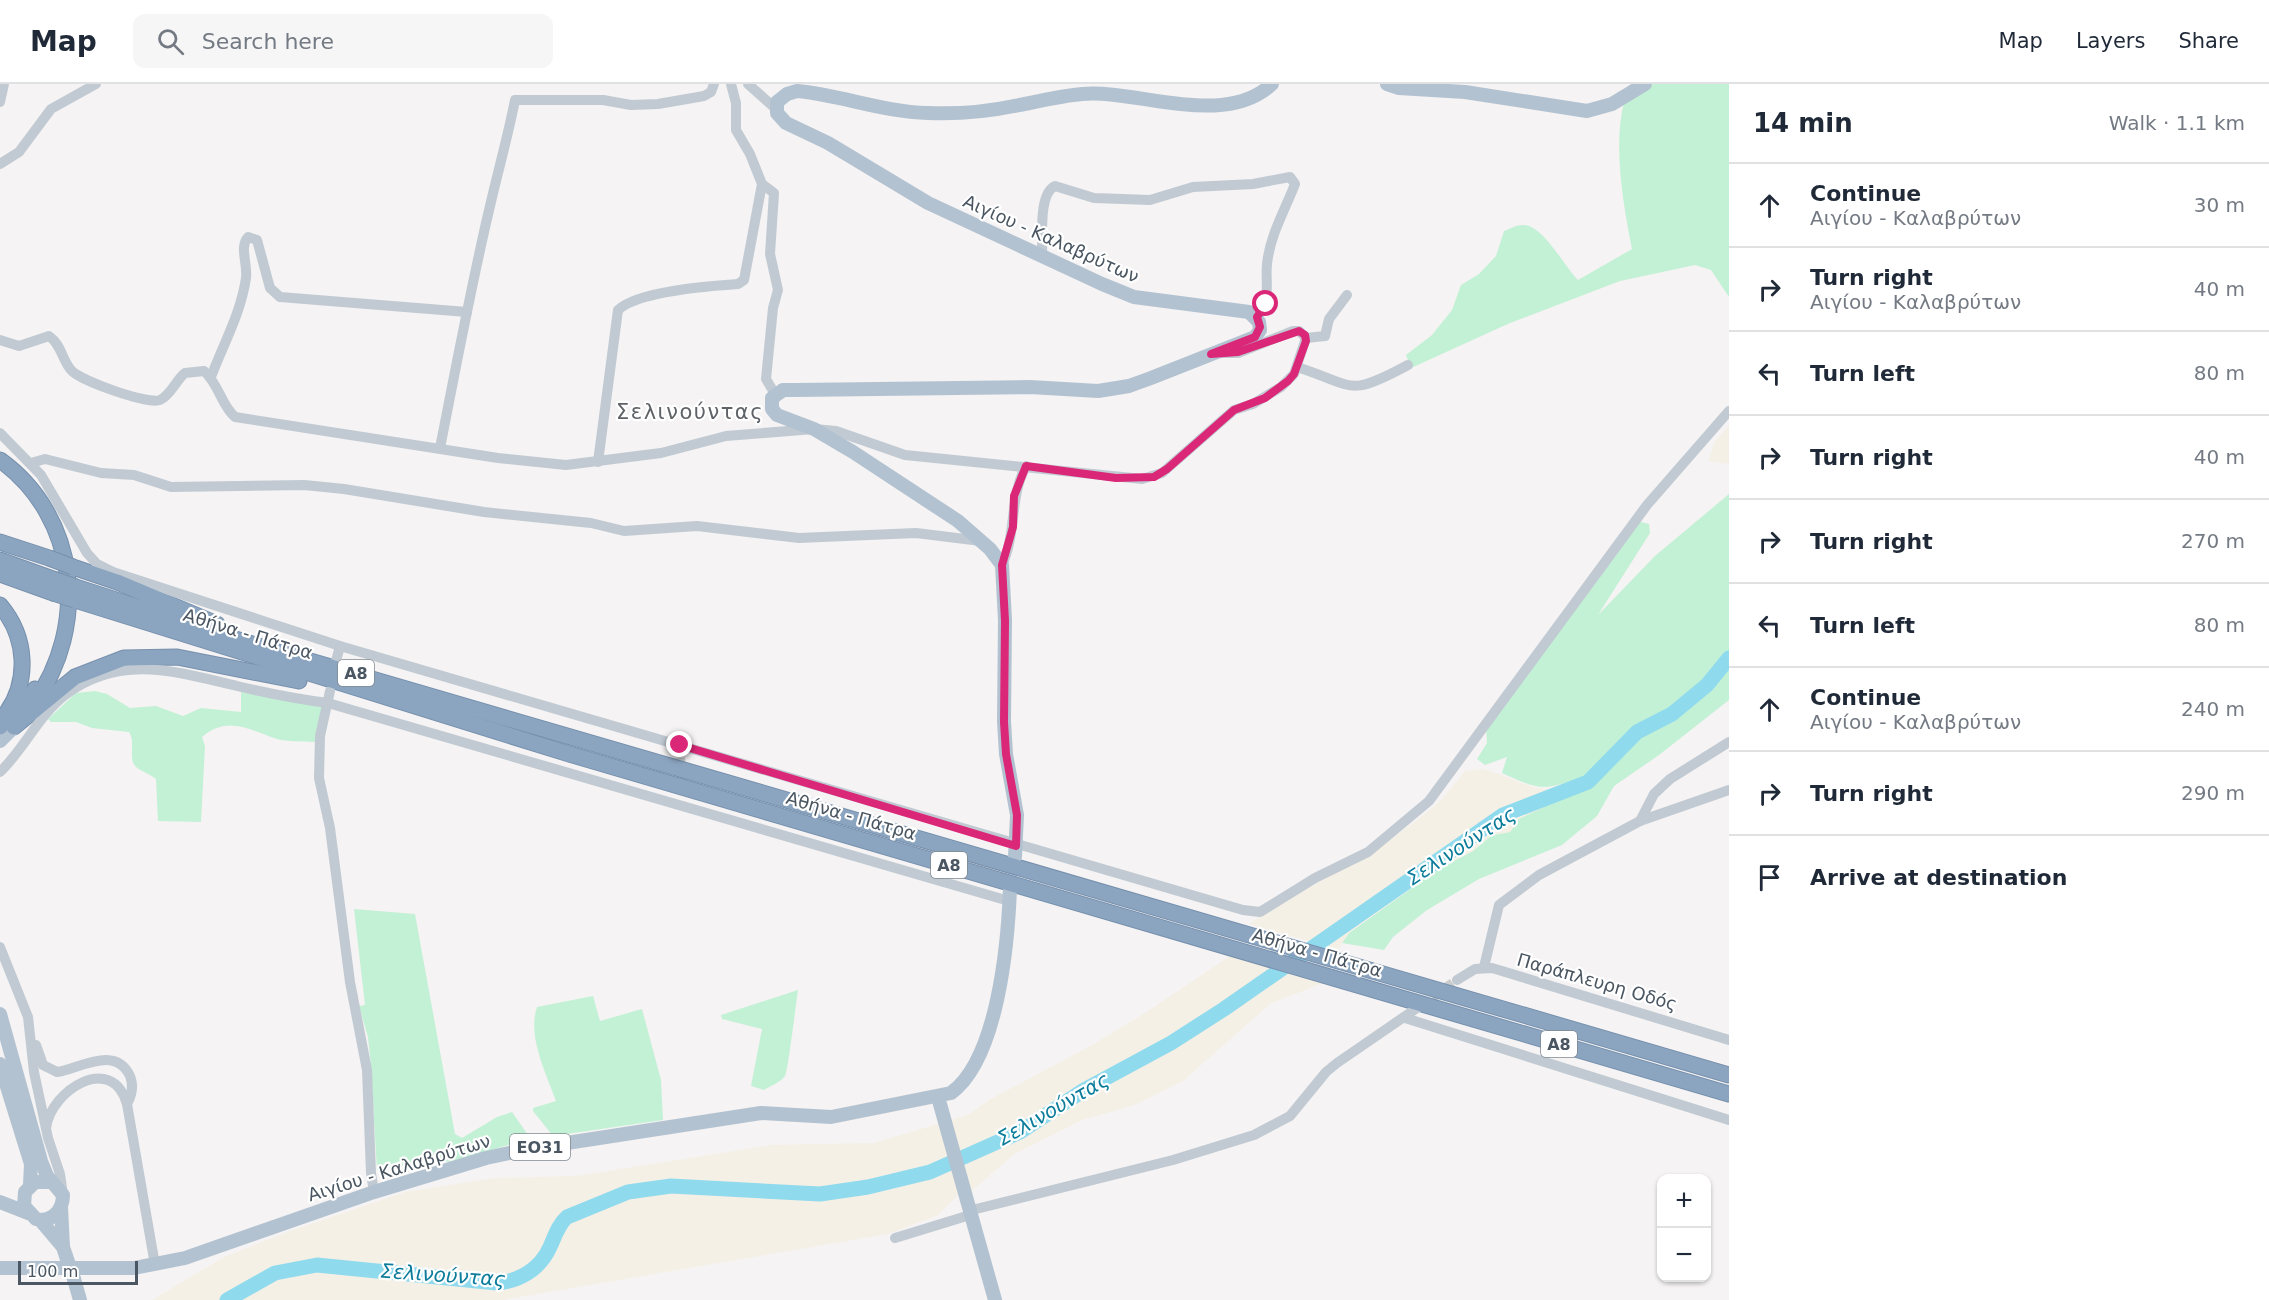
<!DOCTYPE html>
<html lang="en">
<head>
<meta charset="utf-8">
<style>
  :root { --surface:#fff; --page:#f6f6f7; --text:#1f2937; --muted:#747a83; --line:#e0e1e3 }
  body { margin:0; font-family:"DejaVu Sans",sans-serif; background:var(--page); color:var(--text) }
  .controls { position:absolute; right:18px; bottom:18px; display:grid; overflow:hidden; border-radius:12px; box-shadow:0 2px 4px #0004 }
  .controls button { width:54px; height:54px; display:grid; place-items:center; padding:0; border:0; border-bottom:2px solid var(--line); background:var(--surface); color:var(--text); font:30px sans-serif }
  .scale { position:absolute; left:18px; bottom:15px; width:120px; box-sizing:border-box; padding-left:6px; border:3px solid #4a5661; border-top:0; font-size:16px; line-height:21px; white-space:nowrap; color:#4a5661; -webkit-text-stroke:4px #fff; paint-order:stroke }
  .stop { position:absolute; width:18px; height:18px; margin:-14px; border:4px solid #db2777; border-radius:50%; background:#fff }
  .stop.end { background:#db2777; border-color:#fff; box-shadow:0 2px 6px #0008 }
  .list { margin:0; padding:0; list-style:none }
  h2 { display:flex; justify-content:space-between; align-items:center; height:78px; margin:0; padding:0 24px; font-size:26px }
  h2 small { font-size:20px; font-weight:400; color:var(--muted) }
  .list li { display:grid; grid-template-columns:39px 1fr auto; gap:18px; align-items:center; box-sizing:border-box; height:84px; padding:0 24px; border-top:2px solid var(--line) }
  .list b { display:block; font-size:22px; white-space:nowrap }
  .list p { margin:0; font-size:20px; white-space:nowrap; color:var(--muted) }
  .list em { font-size:20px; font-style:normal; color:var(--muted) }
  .icon { flex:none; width:33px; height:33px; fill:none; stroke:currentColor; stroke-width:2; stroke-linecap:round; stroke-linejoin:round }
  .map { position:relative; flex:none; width:1729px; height:1216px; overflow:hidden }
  header { display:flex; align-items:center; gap:36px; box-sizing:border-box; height:84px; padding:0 30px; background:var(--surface); border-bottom:2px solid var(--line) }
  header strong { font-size:28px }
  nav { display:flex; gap:33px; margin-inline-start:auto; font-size:21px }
  .search { width:420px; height:54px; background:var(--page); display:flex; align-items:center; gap:15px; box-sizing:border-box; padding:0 21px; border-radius:12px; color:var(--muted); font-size:22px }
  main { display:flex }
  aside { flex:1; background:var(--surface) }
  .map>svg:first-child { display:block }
  .green { fill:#c3f1d5 }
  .sand { fill:#f5f0e5 }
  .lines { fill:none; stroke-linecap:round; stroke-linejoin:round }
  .river { stroke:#90daee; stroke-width:15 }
  .minor-tunnel { stroke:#caccce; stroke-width:10; stroke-dasharray:10 5; stroke-linecap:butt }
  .highway-casing { stroke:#7690ad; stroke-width:17 }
  .minor { stroke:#c1cad2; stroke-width:10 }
  .major { stroke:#b3c2d1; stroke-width:14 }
  .highway { stroke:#8ba5c1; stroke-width:15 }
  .highway-bridge-casing { stroke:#7690ad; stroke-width:17; stroke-linecap:butt }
  .major-bridge { stroke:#b3c2d1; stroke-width:14 }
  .highway-bridge { stroke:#8ba5c1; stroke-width:15 }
  .route { stroke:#db2777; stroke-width:8 }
  .labels { text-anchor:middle; stroke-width:4.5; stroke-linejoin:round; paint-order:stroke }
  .shield { fill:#fff; stroke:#808990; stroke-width:1.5 }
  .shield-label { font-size:16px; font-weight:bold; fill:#4a5661 }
  .street-label { font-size:18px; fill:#4a5661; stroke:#fff }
  .water-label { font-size:20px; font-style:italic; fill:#0c7c9b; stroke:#fff }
  .quarter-label { font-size:21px; letter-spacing:1.5px; fill:#5f6368; stroke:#fff }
</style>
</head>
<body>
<header>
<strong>Map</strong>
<div class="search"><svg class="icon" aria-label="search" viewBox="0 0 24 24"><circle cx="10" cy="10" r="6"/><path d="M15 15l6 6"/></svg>Search here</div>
<nav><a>Map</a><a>Layers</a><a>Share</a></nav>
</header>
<main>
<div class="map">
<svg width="1729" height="1216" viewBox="0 0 1729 1216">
  <rect width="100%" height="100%" fill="#f5f3f3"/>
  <g class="green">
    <path d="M1653,0H1729V213L1711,186L1695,181L1620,197L1510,239L1411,284L1406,271L1432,251L1452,226L1461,201L1479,190L1496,172L1504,147C1510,145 1516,141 1522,141C1542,139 1564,182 1578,196L1632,165C1623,120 1613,61 1624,18Z"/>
    <path d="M1729,410V616L1659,671L1614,702L1597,732L1562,761L1479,795L1427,826L1393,853L1384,866L1342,859L1349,849L1440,784L1473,767L1492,751L1510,748L1518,735L1584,704L1581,694C1542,707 1540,706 1502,689L1507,673L1485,681L1477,675L1487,659L1486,644L1636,440L1641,438L1649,440L1650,449L1598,531L1655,472Z"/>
    <path d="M95,607L107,610L130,624L156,622L183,632L201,624L241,628V608L325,621L315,658C303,657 288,658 277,655C250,646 228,631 202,653L205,662L201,738L158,737L156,695C150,690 140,687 135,682C128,673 136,658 129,648L92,644L76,638H51L48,635L76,609Z"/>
    <polygon points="354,825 415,830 455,1050 462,1054 497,1033 512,1028 528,1051 518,1058 451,1078 435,1076 377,1086 371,982 368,953 359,922 365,921"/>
    <path d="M798,906C796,919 788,987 785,992C781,998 770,1002 764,1006L751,1002L762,945L722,935L721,931Z"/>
    <path d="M593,912L600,937L642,925L661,996L663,1036L553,1052L533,1027V1024L556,1017C546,989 527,952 537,923Z"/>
  </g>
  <g class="sand">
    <polygon points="1729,342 1729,380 1709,377 1714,359"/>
    <path d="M1482,685C1502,689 1529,705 1545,705C1556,705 1571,697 1581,694L1584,704L1519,735L1510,748L1492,751L1473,767L1440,784L1403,809L1349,849L1338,865L1249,840C1309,801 1375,771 1431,725C1444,715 1454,700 1465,687Z"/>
    <polygon points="1233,870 1329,897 1271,919 1183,997 1135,1021 1082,1036 1016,1069 970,1108 958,1111 938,1131 888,1150 502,1216 152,1216 224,1173 288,1148 405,1108 495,1094 577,1092 772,1061 874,1059 968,1031 991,1015 1094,960 1145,929"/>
  </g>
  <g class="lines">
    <path class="river" d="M227,1216L275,1189L317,1181L497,1199C520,1197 540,1185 550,1163C555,1152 558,1141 567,1133L628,1108L671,1102L820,1110L868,1103L930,1088L1020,1048L1084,1006L1171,959L1224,925L1503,731L1588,698L1637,648L1672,630L1707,601L1729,574"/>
    <g class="minor-tunnel">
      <polyline points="680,674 683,707"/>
      <polyline points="1420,922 1457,896"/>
    </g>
    <defs>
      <g id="highway">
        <path d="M0,376C79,433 89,542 34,619"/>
        <polyline points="0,458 49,474"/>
        <polyline points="0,476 53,495"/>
        <polyline points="73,483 117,498 217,540"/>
        <polyline points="0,490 53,509"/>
        <polyline points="76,503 245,558 1729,991"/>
        <polyline points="75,516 569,670 1729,1010"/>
        <path d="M0,521C27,553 30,597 5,631"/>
        <polyline points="0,643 18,627 35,605"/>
        <polyline points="14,643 75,593 124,574 177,573 299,597"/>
      </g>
    </defs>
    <use href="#highway" class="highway-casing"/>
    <g class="minor">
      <polyline points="748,0 776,25"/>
      <polyline points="0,18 4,0"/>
      <polyline points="0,80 19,68 51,25 96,0"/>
      <polyline points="762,100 774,109 770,170 778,206 773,224 766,295 775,310"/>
      <path d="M1042,171C1043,153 1038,110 1055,102L1094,114L1150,116L1193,103L1253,100L1290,93L1295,100C1285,126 1270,151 1267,180C1265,197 1272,221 1256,233"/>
      <polyline points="1306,254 1325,252 1329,235 1347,211"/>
      <path d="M0,256L19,262L49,252C62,261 62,277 72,287C82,297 148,321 160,316C171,311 176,296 185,289L204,287C219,300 221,321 235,333L498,374L566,381L661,369L726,352L814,345L836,347L905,371L1142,395L1162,389L1234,326L1253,320L1281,303L1294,290L1306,254L1299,247H1293L1238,269H1219"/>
      <path d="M1297,283C1356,302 1347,314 1408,281"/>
      <path d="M211,293C223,261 241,229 246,194C248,181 239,163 248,153L257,156L270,204L280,213L467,228"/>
      <polyline points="0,349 41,391 87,469 97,480 113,488 340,562 1243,826 1260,828 1315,794 1368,768 1429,717 1647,421 1729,327"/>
      <path d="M440,364C456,283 471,202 490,122C498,87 508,52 515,16H603L631,21L658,20L704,12L711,8L714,0"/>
      <path d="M598,378L618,226C638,207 709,202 738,200L744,196L762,100L750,70L736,46V19L731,0"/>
      <polyline points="31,379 45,375 101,389 134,391 171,403 304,401 344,405 484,428 591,439 624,447 697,442 799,454 916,449 981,457"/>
      <path d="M1002,481C1017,449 1009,413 1026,382"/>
      <polyline points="336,577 340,562"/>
      <polyline points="330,607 320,652 319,694 330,744 350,898 367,986 371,1089 374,1108"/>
      <path d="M0,688C25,664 38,632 65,611C121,569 177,588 237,602C267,609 297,615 328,619L1009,817"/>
      <polyline points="1640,737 1729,706"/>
      <polyline points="0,863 28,933 34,988 48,1054 60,1090 63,1111"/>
      <polyline points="1484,883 1499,821 1539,791 1640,737 1654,710 1670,695 1729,658"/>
      <polyline points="1457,896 1475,885 1492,884 1729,956"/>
      <polyline points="1405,934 1729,1036"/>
      <path d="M36,961L43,981L57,988C79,985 115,960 130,992C134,1002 132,1011 127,1020"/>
      <path d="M46,1044C51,1006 112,968 127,1020L155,1181"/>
      <polyline points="968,1127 1173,1076 1254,1051 1290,1032 1326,988 1337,979 1417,924"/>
      <polyline points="895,1154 970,1131"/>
    </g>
    <g class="major">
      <polyline points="1387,0 1399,4 1465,8 1587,27 1612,20 1645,0"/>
      <polyline points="0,657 14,643"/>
      <path d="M1015,773L1017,731L1006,670L1004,637L1005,536L1002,481L990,465L958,437L853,368L814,345L777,331L772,325V314L783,306H797L1030,303L1098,307L1129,302L1151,294L1255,253L1260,246L1259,238L1249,228L1134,213L1102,200L928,119L828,59L786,39L777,29V18L787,10L797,7C841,11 883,28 928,29C956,30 986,28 1014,22C1037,18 1059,12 1082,10C1138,5 1224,45 1272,0"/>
      <path d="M0,930L41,1077L47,1092L63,1111C63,1127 51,1139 36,1135L24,1122L25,1108L35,1098H52"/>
      <polyline points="0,980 31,1080 30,1101"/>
      <polyline points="938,1013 995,1216"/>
      <polyline points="0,1118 28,1129"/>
      <polyline points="61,1123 63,1163"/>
      <polyline points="41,1137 63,1163 66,1172"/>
      <path d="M0,1184H134L185,1174L374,1108L486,1074L528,1065L761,1029L831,1033L951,1009C998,975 1008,859 1010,804"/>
      <polyline points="74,1195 80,1216"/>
    </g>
    <use href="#highway" class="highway"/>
    <defs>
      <g id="highway-bridge">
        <polyline points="49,474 73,483"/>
        <polyline points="53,495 76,503"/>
        <polyline points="53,509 75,516"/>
      </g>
    </defs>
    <use href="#highway-bridge" class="highway-bridge-casing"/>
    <polyline class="major-bridge" points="66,1172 74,1195"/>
    <use href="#highway-bridge" class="highway-bridge"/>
  </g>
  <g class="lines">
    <polyline class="route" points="680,661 1016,762 1017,731 1006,670 1004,638 1005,537 1002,481 1013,443 1014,412 1026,382 1116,394 1154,393 1167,385 1234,326 1265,314 1288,297 1294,290 1306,257 1305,251 1299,247 1238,268 1211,270 1255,253 1260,243 1257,233 1266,220"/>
  </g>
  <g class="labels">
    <g class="shield">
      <rect x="338" y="576" width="36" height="26" rx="4.5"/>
      <rect x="931" y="768" width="36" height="26" rx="4.5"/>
      <rect x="1541" y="947" width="36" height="26" rx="4.5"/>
      <rect x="510" y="1050" width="60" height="26" rx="4.5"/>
    </g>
    <g class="shield-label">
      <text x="356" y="595">Α8</text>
      <text x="949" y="787">Α8</text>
      <text x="1559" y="966">Α8</text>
      <text x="540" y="1069">ΕΟ31</text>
    </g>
    <g class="street-label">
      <text transform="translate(1051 155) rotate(24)" y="6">Αιγίου - Καλαβρύτων</text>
      <text transform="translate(248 550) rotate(17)" y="6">Αθήνα - Πάτρα</text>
      <text transform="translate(851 732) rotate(16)" y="6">Αθήνα - Πάτρα</text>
      <text transform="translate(1317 869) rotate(16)" y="6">Αθήνα - Πάτρα</text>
      <text transform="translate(1597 898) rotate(16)" y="6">Παράπλευρη Οδός</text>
      <text transform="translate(399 1084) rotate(-17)" y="6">Αιγίου - Καλαβρύτων</text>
    </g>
    <g class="water-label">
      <text transform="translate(1461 762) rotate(-33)" y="7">Σελινούντας</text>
      <text transform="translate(1053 1025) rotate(-30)" y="7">Σελινούντας</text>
      <text transform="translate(443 1191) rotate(4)" y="7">Σελινούντας</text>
    </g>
    <g class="quarter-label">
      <text x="690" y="335">Σελινούντας</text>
    </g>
  </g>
</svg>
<div class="controls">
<button>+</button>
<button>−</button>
</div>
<div class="scale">100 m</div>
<div class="stop" style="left:1266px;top:220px"></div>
<div class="stop end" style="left:680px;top:661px"></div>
</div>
<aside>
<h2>14 min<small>Walk · 1.1 km</small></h2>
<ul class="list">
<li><svg class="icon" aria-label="ahead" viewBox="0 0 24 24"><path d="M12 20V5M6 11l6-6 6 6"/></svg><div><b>Continue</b><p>Αιγίου - Καλαβρύτων</p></div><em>30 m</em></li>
<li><svg class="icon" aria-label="right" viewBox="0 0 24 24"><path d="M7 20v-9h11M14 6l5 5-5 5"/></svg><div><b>Turn right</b><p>Αιγίου - Καλαβρύτων</p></div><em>40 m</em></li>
<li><svg class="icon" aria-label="left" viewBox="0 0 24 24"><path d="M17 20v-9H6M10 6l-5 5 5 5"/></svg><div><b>Turn left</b></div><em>80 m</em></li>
<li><svg class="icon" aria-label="right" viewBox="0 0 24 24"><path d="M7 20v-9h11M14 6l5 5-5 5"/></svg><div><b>Turn right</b></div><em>40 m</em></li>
<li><svg class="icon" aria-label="right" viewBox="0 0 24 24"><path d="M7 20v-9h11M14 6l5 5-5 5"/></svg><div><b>Turn right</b></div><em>270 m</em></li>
<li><svg class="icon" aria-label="left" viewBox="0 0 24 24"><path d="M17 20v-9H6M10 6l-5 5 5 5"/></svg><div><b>Turn left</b></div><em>80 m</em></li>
<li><svg class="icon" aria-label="ahead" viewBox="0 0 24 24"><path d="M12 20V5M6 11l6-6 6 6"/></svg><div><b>Continue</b><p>Αιγίου - Καλαβρύτων</p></div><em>240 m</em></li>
<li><svg class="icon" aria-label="right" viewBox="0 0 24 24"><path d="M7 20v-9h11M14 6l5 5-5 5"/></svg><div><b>Turn right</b></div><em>290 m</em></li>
<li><svg class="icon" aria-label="arrive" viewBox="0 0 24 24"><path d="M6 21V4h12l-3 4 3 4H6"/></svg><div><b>Arrive at destination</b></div></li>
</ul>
</aside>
</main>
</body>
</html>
